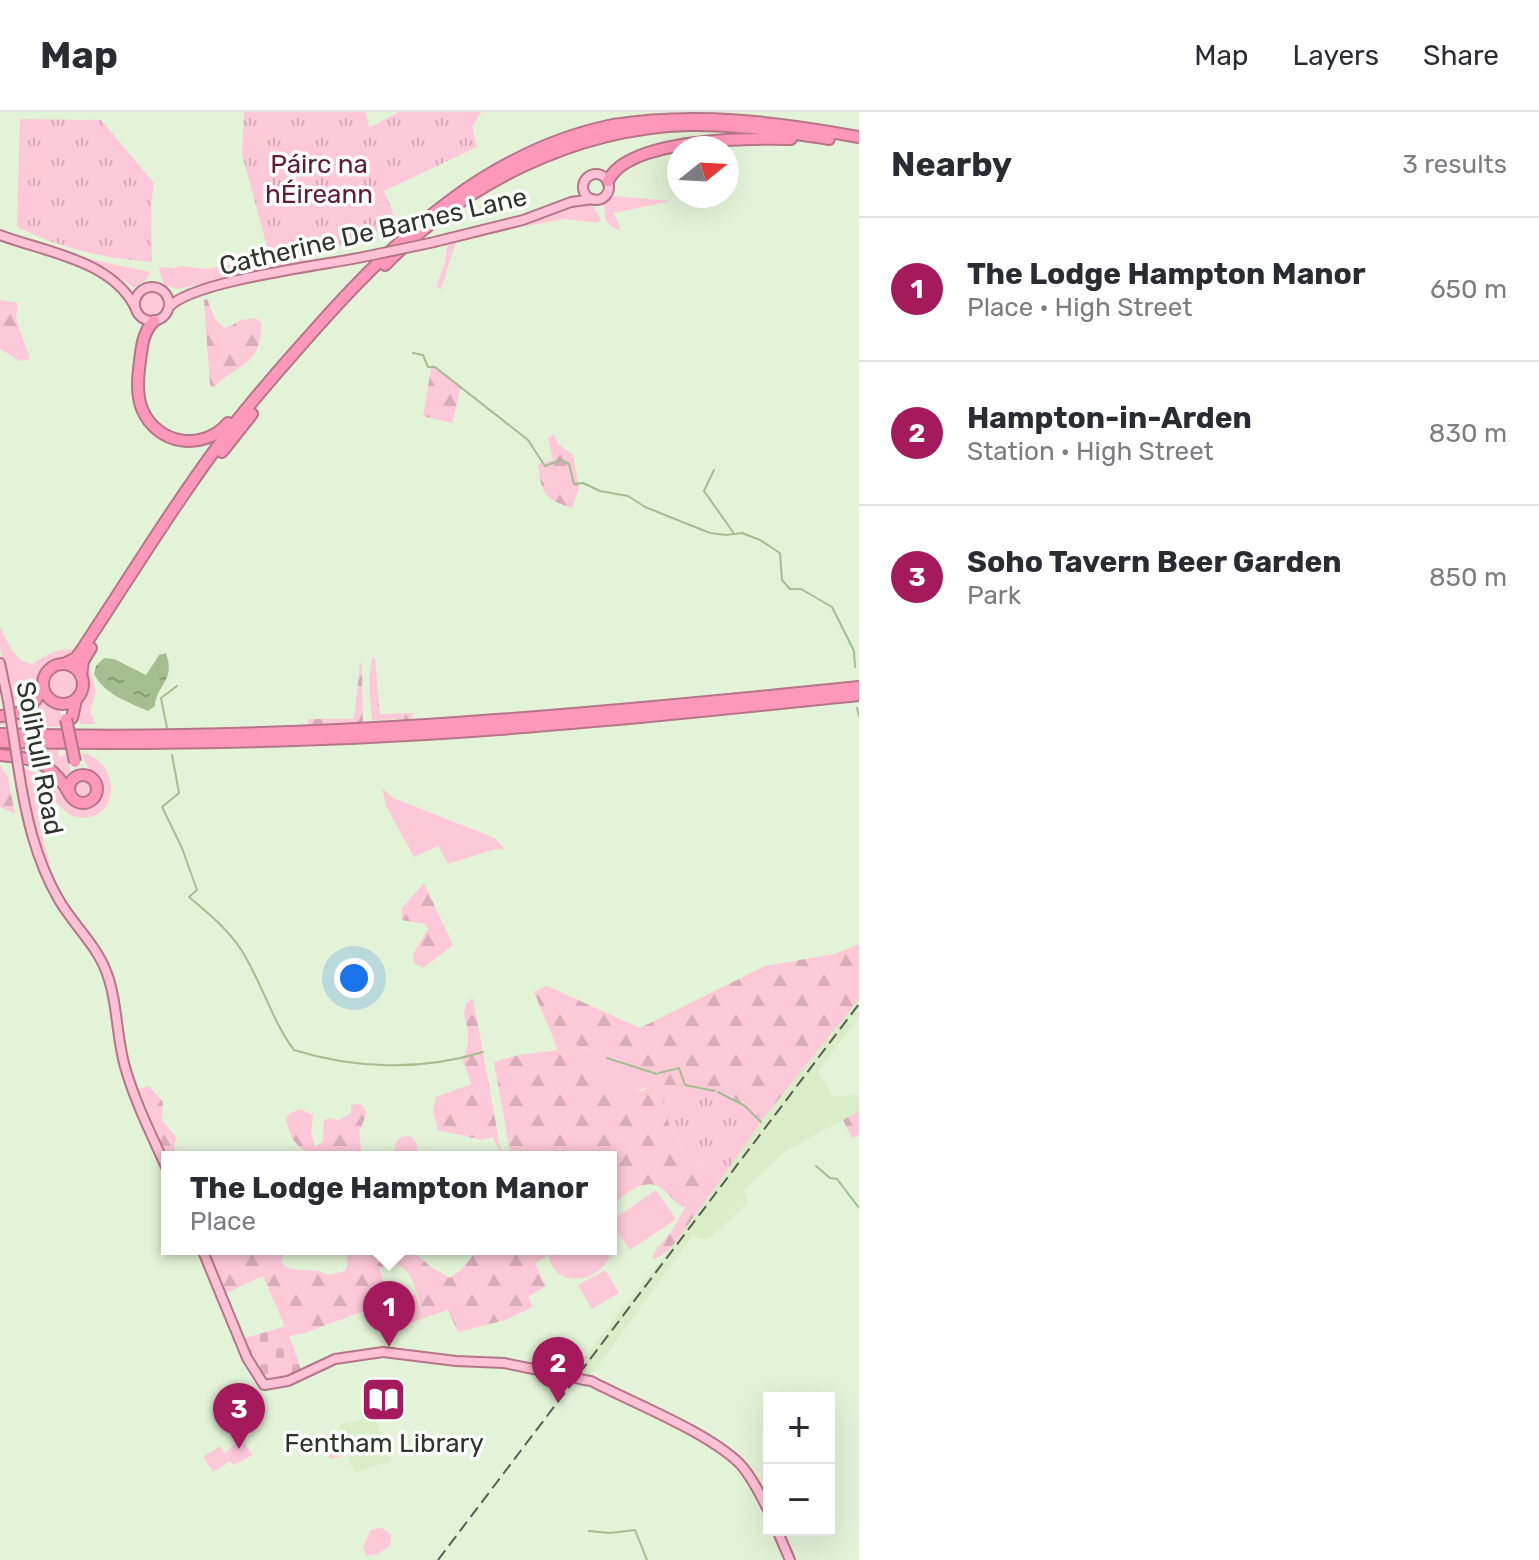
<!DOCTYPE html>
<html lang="en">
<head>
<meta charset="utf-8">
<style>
  :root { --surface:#fff; --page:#f7f7f7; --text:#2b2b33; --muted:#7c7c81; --line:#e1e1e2; --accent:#a5195d }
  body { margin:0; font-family:Rubik,sans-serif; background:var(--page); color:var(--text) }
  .controls { position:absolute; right:24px; bottom:24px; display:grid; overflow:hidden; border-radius:0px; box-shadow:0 8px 32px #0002 }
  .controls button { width:72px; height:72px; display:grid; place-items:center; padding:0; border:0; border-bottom:2px solid var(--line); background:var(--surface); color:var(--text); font:40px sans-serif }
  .compass { position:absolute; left:667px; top:24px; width:72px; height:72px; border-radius:50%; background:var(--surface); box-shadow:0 8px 32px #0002; rotate:72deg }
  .you { position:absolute; left:354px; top:866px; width:28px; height:28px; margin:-20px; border:6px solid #fff; border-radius:50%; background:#1a73e8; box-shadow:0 0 0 12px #1a73e833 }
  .badge { display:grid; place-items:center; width:52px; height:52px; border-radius:50%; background:var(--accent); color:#fff; font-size:26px; font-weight:700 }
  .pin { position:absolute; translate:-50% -66px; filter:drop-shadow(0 2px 4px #0008) }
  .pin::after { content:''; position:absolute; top:42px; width:28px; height:24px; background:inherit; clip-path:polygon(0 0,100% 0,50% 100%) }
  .popup { position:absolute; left:161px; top:1039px; width:456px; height:104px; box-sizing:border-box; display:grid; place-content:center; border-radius:0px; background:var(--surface); filter:drop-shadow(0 2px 6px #0005); font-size:26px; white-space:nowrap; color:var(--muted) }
  .popup b { font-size:30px; color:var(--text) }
  .popup::after { content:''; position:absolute; left:50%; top:100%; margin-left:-16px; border:16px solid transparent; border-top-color:var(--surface) }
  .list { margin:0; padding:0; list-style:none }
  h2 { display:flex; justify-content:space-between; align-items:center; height:104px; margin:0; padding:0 32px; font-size:34px }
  h2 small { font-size:26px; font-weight:400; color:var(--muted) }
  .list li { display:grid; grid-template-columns:52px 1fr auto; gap:24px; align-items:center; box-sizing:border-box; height:144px; padding:0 32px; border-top:2px solid var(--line) }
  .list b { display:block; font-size:30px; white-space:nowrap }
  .list p { margin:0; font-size:26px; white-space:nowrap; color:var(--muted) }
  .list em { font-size:26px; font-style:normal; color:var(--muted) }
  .map { position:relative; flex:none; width:859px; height:1448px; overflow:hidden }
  header { display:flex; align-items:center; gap:48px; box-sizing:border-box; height:112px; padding:0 40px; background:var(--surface); border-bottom:2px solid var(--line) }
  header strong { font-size:38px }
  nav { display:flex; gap:44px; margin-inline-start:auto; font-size:28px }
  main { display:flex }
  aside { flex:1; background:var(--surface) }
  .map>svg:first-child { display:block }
  .built { fill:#d9edc9 }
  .green { fill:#fdc8d8 }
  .forest { fill:url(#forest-firs) }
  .cemetery { fill:url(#cemetery-stones) }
  .park { fill:url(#park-tufts) }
  .water { fill:url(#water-ripples) }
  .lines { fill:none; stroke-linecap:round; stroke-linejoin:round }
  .stream { stroke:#a4be90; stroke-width:2 }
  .major-casing { stroke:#b67588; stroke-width:12 }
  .highway-casing { stroke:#b67588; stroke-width:14 }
  .major { stroke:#fec1d6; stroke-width:8 }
  .highway { stroke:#fe98bb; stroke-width:10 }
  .rail { stroke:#575f51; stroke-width:2; stroke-dasharray:12 6; stroke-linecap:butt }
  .major-bridge-casing { stroke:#b67588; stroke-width:12; stroke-linecap:butt }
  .highway-bridge-casing { stroke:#b67588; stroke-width:14; stroke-linecap:butt }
  .major-bridge { stroke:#fec1d6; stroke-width:8 }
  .highway-bridge { stroke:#fe98bb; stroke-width:10 }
  .labels { text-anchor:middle; stroke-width:7; stroke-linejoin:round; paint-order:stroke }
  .park-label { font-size:26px; fill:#5d1c37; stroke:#fff }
  .street-label { font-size:26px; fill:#2f352a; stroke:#fff }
  .poi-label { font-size:26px; fill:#2f352a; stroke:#fff }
</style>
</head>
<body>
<header>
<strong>Map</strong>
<nav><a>Map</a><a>Layers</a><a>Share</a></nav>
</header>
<main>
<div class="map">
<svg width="859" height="1448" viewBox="0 0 859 1448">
  <defs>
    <pattern id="forest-firs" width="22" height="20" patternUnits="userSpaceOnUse" patternTransform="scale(2)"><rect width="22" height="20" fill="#fdc8d8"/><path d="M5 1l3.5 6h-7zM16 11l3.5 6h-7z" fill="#d9acba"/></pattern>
    <pattern id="cemetery-stones" width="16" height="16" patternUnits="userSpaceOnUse" patternTransform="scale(2)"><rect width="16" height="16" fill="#fdc8d8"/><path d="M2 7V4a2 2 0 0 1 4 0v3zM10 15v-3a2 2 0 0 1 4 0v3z" fill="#d9acba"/></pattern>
    <pattern id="park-tufts" width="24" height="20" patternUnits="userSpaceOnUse" patternTransform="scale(2)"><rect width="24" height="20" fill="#fdc8d8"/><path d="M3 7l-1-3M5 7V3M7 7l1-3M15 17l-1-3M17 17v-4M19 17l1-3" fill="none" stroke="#d9acba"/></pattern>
    <pattern id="water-ripples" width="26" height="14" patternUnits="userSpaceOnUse" patternTransform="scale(2)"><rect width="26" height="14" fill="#a4be90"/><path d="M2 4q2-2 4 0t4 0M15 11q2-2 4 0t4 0" fill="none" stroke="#869b76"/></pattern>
  </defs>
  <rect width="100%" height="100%" fill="#e3f3d7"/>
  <g class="built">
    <polygon points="859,882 859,905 818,959 832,984 859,983 859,999 784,1040 743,1079 747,1089 741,1097 708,1127 699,1127 693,1123 593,1261 585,1264 572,1261 670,1137 750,1023"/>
    <polygon points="374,1302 391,1349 356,1360 352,1356 340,1312 351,1311"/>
  </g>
  <g class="green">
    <path d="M614,84L671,89L614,101L621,119C602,111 606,106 604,92Z"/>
    <polygon points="579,90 593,94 601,107 598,111 566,107 525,114 525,110"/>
    <polygon points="457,127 441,177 436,175 445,150 448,130"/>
    <polygon points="309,139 312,140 304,150 178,177 164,173 159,158 161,155 176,156 180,154 207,157"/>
    <path d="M85,146L150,160C148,170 139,170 134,176L110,159L85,149Z"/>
    <circle cx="151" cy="192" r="13"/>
    <path d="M0,515C8,530 14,550 33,552C45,543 61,534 76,539C68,549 57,545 48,553C30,570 40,577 11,590L0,537Z"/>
    <circle cx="63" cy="572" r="17"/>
    <polygon points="90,557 96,579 90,600 96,612 80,612 78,598 88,578 85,562"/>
    <polygon points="42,584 60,599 64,615 0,613 0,607"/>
    <path d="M0,636L58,637L59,645L70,641V661L64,664C47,643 25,642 0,640Z"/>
    <path d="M82,641C123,649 120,713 76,705C63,702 58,688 46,682L40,686V715L52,761C37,727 28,691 21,654L43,665L71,691L86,695L97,689C110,667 87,664 82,641Z"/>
    <circle cx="83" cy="677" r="11"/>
    <polygon points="382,676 393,686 495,726 505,738 495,737 448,752 438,734 414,745 386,694"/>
    <path d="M561,927L655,962L661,976C646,972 642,982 621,975L615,980L558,938L554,928Z"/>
    <polygon points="656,1078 676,1107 630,1138 611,1109"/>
    <path d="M611,1132C614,1169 549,1185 548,1137H611Z"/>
    <polygon points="605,1158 619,1181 592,1197 578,1173"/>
    <polygon points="415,1182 424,1206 389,1219 381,1195"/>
    <polygon points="324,1322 339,1322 345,1343 330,1347"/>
    <polygon points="240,1326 253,1343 233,1353 230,1349 213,1360 203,1345 220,1334 229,1347 226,1341"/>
    <polygon points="381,1415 391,1422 390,1434 377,1442 367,1444 363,1435 371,1418"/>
  </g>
  <g class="forest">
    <path d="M207,187L215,207L224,216L231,214L241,208L256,206L261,211C262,255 238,250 213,276L210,273L204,188Z"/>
    <polygon points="0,188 18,191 16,207 30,247 20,249 0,237"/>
    <polygon points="432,252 461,275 452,311 423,304"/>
    <path d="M554,322L558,332L573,343L579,376L572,396C543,386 542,383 538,352L553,348L548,327Z"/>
    <polygon points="372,546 375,547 380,602 413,601 412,607 372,608 369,569"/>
    <polygon points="360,550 362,553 363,611 308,612 308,607 354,607"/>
    <polygon points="0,653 8,665 15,702 0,695"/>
    <polygon points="424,771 453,833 423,856 414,851 413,842 428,817 425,812 402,808 402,796"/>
    <path d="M859,832V887L762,1008C725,976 708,973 659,973L654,962C624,949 592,939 561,927L554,928L534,880L547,874L640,916L765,854L835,842Z"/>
    <polygon points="473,886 502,1045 492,1045 501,1041 493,1025 482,1028 438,1018 433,1000 436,985 471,972 463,949 468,931 468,918 464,902 466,891"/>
    <path d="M558,938L615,980L621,974L641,979L653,974L661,976L670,1015L685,1041L720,1069L670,1137L656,1147L652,1146L657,1136L671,1120L685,1096C676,1092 673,1087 666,1080C647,1061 628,1081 611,1093V1045H511L494,950L519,943Z"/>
    <polygon points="149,974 163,990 162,1008 176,1025 174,1036 178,1045 167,1046 139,977"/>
    <path d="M356,991L362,993L367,1001L359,1020L362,1045H298L307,1040C293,1032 290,1023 286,1008L289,1002L299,997L313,1003L311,1021L315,1035L323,1030L324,1009L328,1006L339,1008L351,1001V994Z"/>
    <polygon points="859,999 859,1023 852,1026 843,1008"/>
    <circle cx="406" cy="1035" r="11"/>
    <path d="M204,1137H291V1140L284,1143L281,1149L284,1154C298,1162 314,1154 328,1163L345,1159L348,1152L345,1137H410L431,1155L450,1166L462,1157L478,1137H548L547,1144L535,1152L546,1174L528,1185L533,1195L506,1208L458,1220L448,1198L424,1206C418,1184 410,1138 380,1157C381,1168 387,1174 389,1184L378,1181L365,1190L364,1199L305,1221L289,1224L263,1164L223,1182Z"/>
  </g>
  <polygon class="cemetery" points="286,1214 301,1257 283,1267 265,1269 242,1227"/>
  <g class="park">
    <path d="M244,0H366L369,16L399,0H481L472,15L477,35L384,79L395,106C363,137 313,137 270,145L242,42Z"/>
    <path d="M20,7L101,8L154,71L151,93L152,150C102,146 63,137 17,115Z"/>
    <path d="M659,973C708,973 725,976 762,1008L720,1069L685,1041L670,1015Z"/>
  </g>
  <path class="water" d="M166,541C176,569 156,573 155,594L148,599C128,590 104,582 94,562L96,554L104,546L114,547L146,563L159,543Z"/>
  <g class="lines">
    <g class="stream">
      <polyline points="413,241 423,243 428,255 435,255 528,328 545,354 561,348 569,352 574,372 583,371 600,379 628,384 645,395 710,421 726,423 742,421 760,428 780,441 782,468 790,477 801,477 832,495 854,539 855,555"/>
      <polyline points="714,358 704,379 733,420"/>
      <polyline points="857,596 859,604"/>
      <polyline points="167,616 161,586 177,574"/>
      <path d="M172,643L179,681L162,695L182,736L197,778L189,785C207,800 224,814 238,833C261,866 270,906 294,938C354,957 422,959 483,940"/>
      <polyline points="607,946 657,962"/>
      <polyline points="659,961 679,956 685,973 715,979"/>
      <polyline points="718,980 745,994 761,1010"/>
      <polyline points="816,1054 830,1066 837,1067 859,1096"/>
      <polyline points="589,1419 610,1421 635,1418 647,1448"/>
    </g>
    <defs>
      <g id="major">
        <circle cx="596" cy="75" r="13"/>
        <path d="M0,123C45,140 111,148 135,195"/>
        <polyline points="430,131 523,108 571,90 593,87"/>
        <circle cx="152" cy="192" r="17"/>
        <path d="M169,195C194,168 327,153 368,144"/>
        <polyline points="0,551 8,589"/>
        <path d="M18,654C25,700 35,747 59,788C73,812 96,833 106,859C118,890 116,924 125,955C135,990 152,1024 167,1057"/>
        <polyline points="202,1137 247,1246 264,1273 288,1269 335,1247 383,1240 456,1249 504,1251 568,1264"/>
        <path d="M584,1268L591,1269C633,1291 708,1320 740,1352C752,1365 761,1384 769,1400"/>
        <polyline points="777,1418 790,1448"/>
      </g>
      <g id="highway">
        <path d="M608,69C628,26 750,26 791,27"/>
        <path d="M385,153C464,72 575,16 689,13C736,12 783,20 829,27"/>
        <path d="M154,209C143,220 142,233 140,249C138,264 136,282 142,297C157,333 203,340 228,311"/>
        <polyline points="222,340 252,302"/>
        <circle cx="63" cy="572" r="20"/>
        <path d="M64,552L76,546L83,536C132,462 178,386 232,315C259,280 289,247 318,214C399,123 490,38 613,13C696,0 777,10 859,25"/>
        <polyline points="81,564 83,549 91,536"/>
        <path d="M0,604C22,603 36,595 43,573"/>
        <polyline points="72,606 76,588"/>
        <path d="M0,622C287,631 574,604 859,575"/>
        <path d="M0,630C129,632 259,631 388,624C545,616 702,599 859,583"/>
        <path d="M0,643C35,646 52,650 70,683"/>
        <circle cx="83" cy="677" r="14"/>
      </g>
    </defs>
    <use href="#major" class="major-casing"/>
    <use href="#highway" class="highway-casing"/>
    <use href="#major" class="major"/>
    <use href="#highway" class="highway"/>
    <polyline class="rail" points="438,1448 859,892"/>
    <defs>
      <g id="major-bridge">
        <polyline points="368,144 430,131"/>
        <polyline points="8,589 18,654"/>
        <polyline points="568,1264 584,1268"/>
      </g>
      <polyline id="highway-bridge" points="66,607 75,650"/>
    </defs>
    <use href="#major-bridge" class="major-bridge-casing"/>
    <use href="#highway-bridge" class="highway-bridge-casing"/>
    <use href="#major-bridge" class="major-bridge"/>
    <use href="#highway-bridge" class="highway-bridge"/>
  </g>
  <defs>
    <symbol id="library-square" viewBox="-11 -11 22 22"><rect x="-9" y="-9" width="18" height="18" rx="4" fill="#a5195d" stroke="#fff"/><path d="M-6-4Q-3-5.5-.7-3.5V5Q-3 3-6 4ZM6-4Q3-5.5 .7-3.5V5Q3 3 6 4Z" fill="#fff"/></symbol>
  </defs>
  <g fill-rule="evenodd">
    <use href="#library-square" x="358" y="1262" width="51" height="51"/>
  </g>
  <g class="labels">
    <g class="park-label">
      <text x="319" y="61">Páirc na<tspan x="319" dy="30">hÉireann</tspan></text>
    </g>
    <g class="street-label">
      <text transform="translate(373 119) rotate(-13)" y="9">Catherine De Barnes Lane</text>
      <text transform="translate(40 646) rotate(79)" y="9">Solihull Road</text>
    </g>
    <g class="poi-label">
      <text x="384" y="1340">Fentham Library</text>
    </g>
  </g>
</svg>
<div class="controls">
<button>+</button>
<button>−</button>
</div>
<svg class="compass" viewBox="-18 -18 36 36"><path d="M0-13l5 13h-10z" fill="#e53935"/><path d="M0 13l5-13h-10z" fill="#7c7c81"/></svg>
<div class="you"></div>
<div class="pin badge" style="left:389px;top:1235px">1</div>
<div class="popup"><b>The Lodge Hampton Manor</b>Place</div>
<div class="pin badge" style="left:558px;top:1291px">2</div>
<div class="pin badge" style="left:239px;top:1337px">3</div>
</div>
<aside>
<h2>Nearby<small>3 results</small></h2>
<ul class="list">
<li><span class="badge">1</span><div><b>The Lodge Hampton Manor</b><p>Place · High Street</p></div><em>650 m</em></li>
<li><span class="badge">2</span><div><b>Hampton-in-Arden</b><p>Station · High Street</p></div><em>830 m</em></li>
<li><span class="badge">3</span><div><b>Soho Tavern Beer Garden</b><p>Park</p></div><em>850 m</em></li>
</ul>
</aside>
</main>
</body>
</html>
